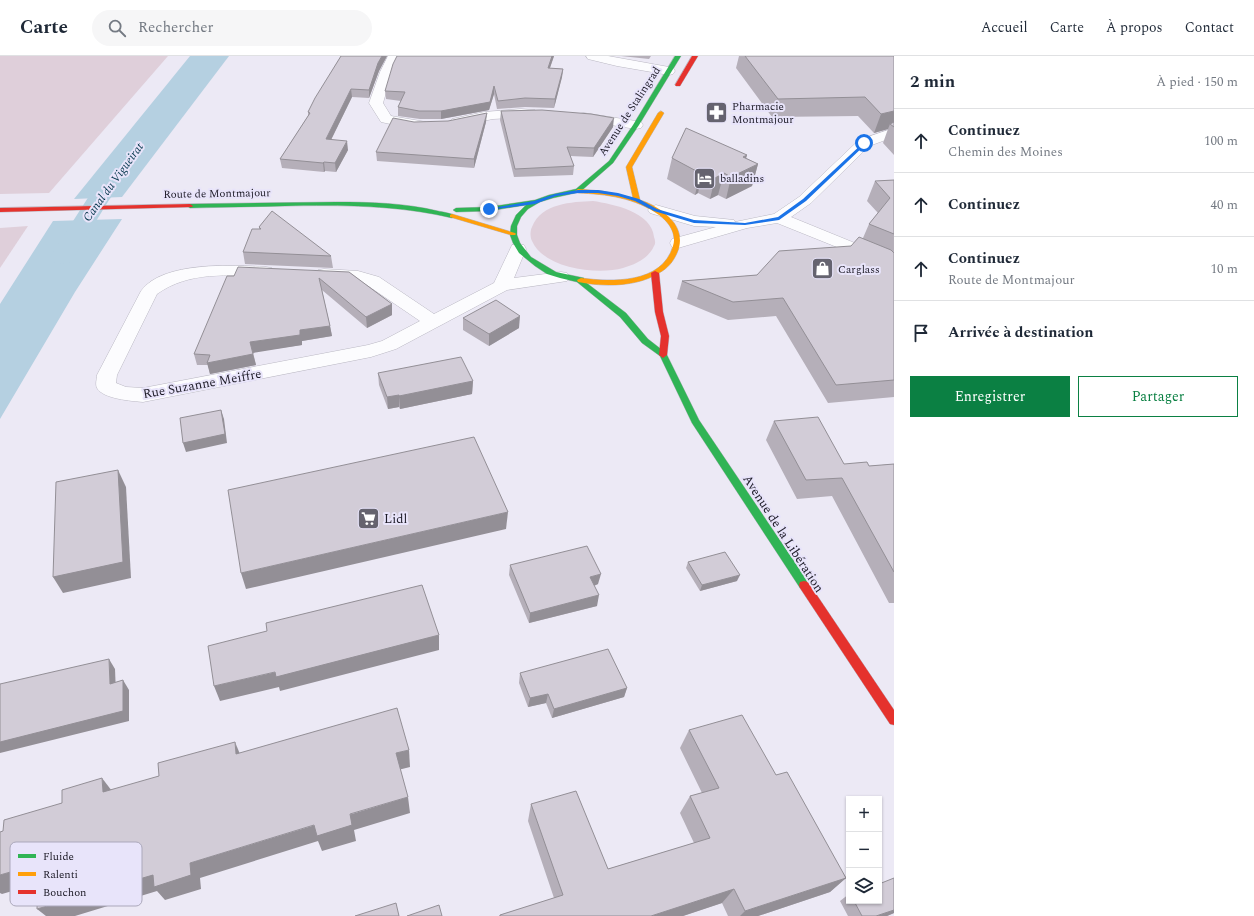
<!DOCTYPE html>
<html lang="fr">
<head>
<meta charset="utf-8">
<style>
  :root { --surface:#fff; --page:#f6f6f7; --text:#1f2937; --muted:#747a83; --line:#e0e1e3; --accent:#0b8043 }
  body { margin:0; font-family:Spectral,serif; background:var(--page); color:var(--text) }
  .controls { position:absolute; right:12px; bottom:12px; display:grid; overflow:hidden; border-radius:0px; box-shadow:0 1px 3px #0004 }
  .controls button { width:36px; height:36px; display:grid; place-items:center; padding:0; border:0; border-bottom:1px solid var(--line); background:var(--surface); color:var(--text); font:20px sans-serif }
  .stop { position:absolute; width:12px; height:12px; margin:-9px; border:3px solid #1a73e8; border-radius:50%; background:#fff }
  .stop.end { background:#1a73e8; border-color:#fff; box-shadow:0 1px 4px #0008 }
  .list { margin:0; padding:0; list-style:none }
  h2 { display:flex; justify-content:space-between; align-items:center; height:52px; margin:0; padding:0 16px; font-size:17px }
  h2 small { font-size:13px; font-weight:400; color:var(--muted) }
  .list li { display:grid; grid-template-columns:26px 1fr auto; gap:12px; align-items:center; box-sizing:border-box; height:64px; padding:0 16px; border-top:1px solid var(--line) }
  .list b { display:block; font-size:15px; white-space:nowrap }
  .list p { margin:0; font-size:13px; white-space:nowrap; color:var(--muted) }
  .list em { font-size:13px; font-style:normal; color:var(--muted) }
  .actions { display:flex; gap:8px; padding:12px 16px }
  .actions a { flex:1; padding:9px 0; border:1px solid var(--accent); border-radius:0px; text-align:center; font-size:14px; color:var(--accent) }
  .actions .main { background:var(--accent); color:#fff }
  .icon { flex:none; width:22px; height:22px; fill:none; stroke:currentColor; stroke-width:2; stroke-linecap:round; stroke-linejoin:round }
  .map { position:relative; flex:none; width:894px; height:860px; overflow:hidden }
  header { display:flex; align-items:center; gap:24px; box-sizing:border-box; height:56px; padding:0 20px; background:var(--surface); border-bottom:1px solid var(--line) }
  header strong { font-size:19px }
  nav { display:flex; gap:22px; margin-inline-start:auto; font-size:14px }
  .search { width:280px; height:36px; background:var(--page); display:flex; align-items:center; gap:10px; box-sizing:border-box; padding:0 14px; border-radius:22px; color:var(--muted); font-size:15px }
  main { display:flex }
  aside { flex:1; background:var(--surface) }
  .map>svg:first-child { display:block }
  .green { fill:#dfcfda }
  .water { fill:#b5d0e1 }
  .lines { fill:none; stroke-linecap:round; stroke-linejoin:round }
  .canal { fill:#b5d0e1; fill-rule:evenodd }
  .street-casing { stroke:#bab8c3; stroke-width:1 }
  .fast-casing { stroke:#bab8c3; stroke-width:1 }
  .slow-casing { stroke:#bab8c3; stroke-width:1 }
  .jam-casing { stroke:#bab8c3; stroke-width:1 }
  .street { fill:#fcfcfe; fill-rule:evenodd }
  .fast { fill:#30b455; fill-rule:evenodd }
  .slow { fill:#ff9f0a; fill-rule:evenodd }
  .jam { fill:#e5322d; fill-rule:evenodd }
  .wall { fill:#b5afb9 }
  .shaded-wall { fill:#938f96 }
  .building { fill:#d2ccd7; stroke:#938f96 }
  .route { fill:#1a73e8 }
  .labels { text-anchor:middle; stroke-width:4; stroke-linejoin:round; paint-order:stroke }
  .far-poi-label { font-size:11px; fill:#1d1b27; stroke:#e8e4fa; text-anchor:start }
  .far-street-label { font-size:11px; fill:#1d1b27; stroke:#e8e4fa }
  .far-water-label { font-size:12px; font-style:italic; fill:#003449; stroke:#e8e4fa }
  .street-label { font-size:13px; fill:#1d1b27; stroke:#e8e4fa }
  .poi-label { font-size:13px; fill:#1d1b27; stroke:#e8e4fa; text-anchor:start }
  .key { fill:#e8e4fa; stroke:#aba8bb; stroke-width:1 }
  .key-label { font-size:11px; fill:#1d1b27 }
</style>
</head>
<body>
<header>
<strong>Carte</strong>
<div class="search"><svg class="icon" aria-label="search" viewBox="0 0 24 24"><circle cx="10" cy="10" r="6"/><path d="M15 15l6 6"/></svg>Rechercher</div>
<nav><a>Accueil</a><a>Carte</a><a>À propos</a><a>Contact</a></nav>
</header>
<main>
<div class="map">
<svg width="894" height="860" viewBox="0 0 894 860">
  <rect width="100%" height="100%" fill="#ece9f5"/>
  <g class="green">
    <polygon points="0,0 168,0 49,137 0,138"/>
    <path d="M593,145C613,148 652,156 654,181C655,184 656,187 654,190C648,203 636,208 623,212C598,219 544,213 532,185C530,181 530,175 532,171C541,147 572,146 593,145Z"/>
    <polygon points="28,170 0,212 0,172"/>
  </g>
  <g class="water">
    <polygon points="190,0 229,0 122,141 74,143"/>
    <polygon points="122,163 75,236 0,363 0,248 53,165"/>
  </g>
  <g class="lines">
    <polygon class="canal" points="126,101 134,102 137,107 109,144 74,201 71,206 62,208 53,206 50,201 91,137 118,102"/>
    <defs>
      <g id="street">
        <polygon points="388,0 400,0 392,16 383,47 391,60 426,66 428,69 426,72 414,73 381,66 369,47 380,16"/>
        <polygon points="586,0 608,0 669,11 673,12 675,15 673,18 669,19 617,10 588,3"/>
        <polygon points="521,53 535,54 537,57 535,60 530,61 493,63 457,70 452,69 450,66 452,63 484,56"/>
        <polygon points="584,57 636,65 641,66 643,69 641,72 636,73 579,64 577,61 579,58"/>
        <polygon points="894,72 894,81 869,90 811,147 791,161 894,203 894,214 777,167 747,172 678,192 672,191 670,187 672,183 716,171 694,170 650,157 648,154 650,151 656,149 695,160 734,164 735,166 774,158 799,141 859,84"/>
        <path d="M518,188L524,189L526,193L514,222L561,216L567,217L570,221L567,225L507,234L396,293L371,301L143,346C132,345 103,343 97,332C95,328 97,323 97,319L141,235C162,205 234,209 266,211L272,212L275,216L272,220L266,221C229,219 189,215 157,238L117,319L116,327L126,331L143,332L368,289L382,285L420,265L367,229L356,225L318,222L315,218L318,214L324,213L358,215L379,221L434,258L494,227L512,189Z"/>
      </g>
      <g id="fast">
        <polygon points="675,0 681,0 639,69 613,107 580,136 553,142 540,146 528,153 521,161 517,170 517,179 520,187 531,201 556,216 584,222 584,225 626,257 648,283 666,297 699,364 808,526 809,529 808,532 804,533 800,532 692,367 660,300 642,287 620,261 577,226 560,222 547,218 535,210 519,197 513,187 510,179 511,170 516,159 526,149 489,155 456,156 453,154 456,152 489,151 535,144 549,139 576,133 609,105 633,69"/>
        <path d="M336,146C370,146 405,147 438,155C443,156 451,157 455,160L452,162C397,149 341,149 285,150C253,151 222,151 190,152L187,150L190,148Z"/>
      </g>
      <g id="slow">
        <path d="M661,55L664,57L632,111L640,144C662,151 689,171 677,197C673,206 668,212 659,217C637,231 604,231 578,226L577,224L581,222C612,226 662,228 673,190C677,178 669,166 659,159C636,142 606,138 578,137L575,135L578,133L602,135L633,142L626,111L658,57Z"/>
        <polygon points="452,158 515,177 516,178 515,179 511,179 450,161 450,159"/>
      </g>
      <g id="jam">
        <polygon points="692,0 698,0 680,30 676,30 675,29"/>
        <polygon points="190,148 193,150 192,151 0,156 0,152"/>
        <polygon points="655,215 659,217 663,256 669,280 667,299 663,302 659,299 661,280 655,256 651,217"/>
        <polygon points="804,525 808,526 894,654 894,669 890,668 800,532 799,529 800,526"/>
      </g>
    </defs>
    <use href="#street" class="street-casing"/>
    <use href="#fast" class="fast-casing"/>
    <use href="#slow" class="slow-casing"/>
    <use href="#jam" class="jam-casing"/>
    <use href="#street" class="street"/>
    <use href="#fast" class="fast"/>
    <use href="#slow" class="slow"/>
    <use href="#jam" class="jam"/>
  </g>
  <g class="wall">
    <polygon points="341,0 387,0 379,15 369,42 352,41 331,84 348,94 336,116 325,115 324,116 282,112 280,103 308,60 308,56"/>
    <polygon points="554,0 550,12 563,13 562,21 554,52 525,51 497,53 494,38 489,54 441,63 420,63 398,60 398,51 401,45 386,43 385,35"/>
    <polygon points="621,0 651,0 649,3"/>
    <polygon points="739,0 894,0 894,99 883,87 888,73 874,77 858,60 772,61 736,12"/>
    <polygon points="501,55 613,71 593,101 570,100 574,110 573,119 514,121 500,64"/>
    <polygon points="414,66 486,66 474,112 377,105 376,96"/>
    <polygon points="747,99 746,102 758,108 752,130 726,143 718,139 710,143 698,137 695,139 667,123 672,102"/>
    <polygon points="894,124 894,341 828,347 776,260 728,264 677,243 682,225 757,219 851,190 863,182 869,168 878,157 867,145 875,125"/>
    <polygon points="259,171 331,200 333,212 245,208 243,196 259,173"/>
    <polygon points="349,216 392,248 392,259 367,272 322,234 330,270 332,280 302,285 302,289 253,296 256,309 210,318 208,309 197,309 194,298 234,220"/>
    <polygon points="463,262 519,272 489,290 463,274"/>
    <polygon points="378,317 473,325 472,338 400,353 399,351 388,353 379,329"/>
    <polygon points="774,365 844,408 869,410 894,408 894,547 889,547 832,440 797,443 766,384"/>
    <polygon points="688,506 737,525 700,535 686,512"/>
    <polygon points="510,509 598,528 594,530 597,550 529,567 509,519"/>
    <polygon points="520,617 627,632 624,641 552,662 546,647 528,651 519,627"/>
    <polygon points="689,674 776,719 846,822 830,836 758,860 728,860 722,847 683,860 499,860 500,859 554,842 528,765 531,748 608,813 694,787 680,757 690,740 702,737 680,692"/>
    <polygon points="894,822 894,857 887,860 848,860 840,845 849,838 849,845 879,845"/>
  </g>
  <g class="shaded-wall">
    <polygon points="382,0 387,0 379,15 369,42 369,34 378,7"/>
    <polygon points="552,0 554,0 547,20 548,12"/>
    <polygon points="563,13 562,21 554,52 555,43"/>
    <polygon points="494,30 494,38 489,54 441,63 441,55"/>
    <polygon points="351,33 352,41 327,92 326,83"/>
    <polygon points="894,55 894,71 890,68 888,73 874,77 881,58"/>
    <polygon points="487,57 486,66 474,112 474,103"/>
    <polygon points="614,62 613,71 593,101 594,92"/>
    <polygon points="347,85 348,94 336,116 335,107"/>
    <polygon points="747,99 742,116 758,108 752,130 726,143 731,121 743,101"/>
    <polygon points="324,106 325,115 324,116 323,107"/>
    <polygon points="703,115 698,137 695,139 700,117"/>
    <polygon points="724,117 718,139 710,143 715,122"/>
    <polygon points="392,248 392,259 367,272 366,261"/>
    <polygon points="520,260 519,272 489,290 489,278"/>
    <polygon points="330,270 332,280 302,285 302,289 253,297 250,286 300,274"/>
    <polygon points="253,298 256,309 210,318 207,307"/>
    <polygon points="473,325 472,338 400,353 399,340"/>
    <polygon points="399,339 399,351 388,353 387,341"/>
    <polygon points="221,354 224,363 227,387 186,396 183,387"/>
    <polygon points="118,414 126,431 131,522 63,537 53,521"/>
    <polygon points="508,456 506,473 246,533 241,517"/>
    <polygon points="601,518 598,528 588,532 590,521"/>
    <polygon points="740,519 737,525 700,535 702,529"/>
    <polygon points="599,539 597,550 529,567 530,557"/>
    <polygon points="439,579 439,594 280,635 279,631 220,645 214,630"/>
    <polygon points="109,603 115,613 116,638 110,628"/>
    <polygon points="123,624 129,634 129,665 0,697 0,686"/>
    <polygon points="627,632 624,641 552,662 554,653"/>
    <polygon points="548,638 546,647 528,651 530,642"/>
    <polygon points="235,686 242,703 236,698"/>
    <polygon points="409,694 410,711 398,714 396,697"/>
    <polygon points="102,722 115,739 103,736"/>
    <polygon points="408,741 410,757 354,774 356,785 322,795 318,785 200,822 201,833 165,844 157,835 75,860 46,860 37,853"/>
    <polygon points="38,808 54,823 2,838 0,837 0,819"/>
    <polygon points="846,822 830,836 758,860 740,860 745,855"/>
    <polygon points="734,833 722,847 683,860 651,860"/>
    <polygon points="894,854 894,857 887,860 876,860"/>
  </g>
  <g class="building">
    <polygon points="341,0 382,0 378,7 369,34 351,33 326,83 347,85 335,107 324,106 323,107 280,103 310,57 308,56 315,42"/>
    <polygon points="397,0 552,0 548,12 563,13 555,43 525,42 498,45 494,30 490,46 441,55 419,55 398,51 405,36 385,35 393,8"/>
    <polygon points="745,0 894,0 894,55 881,58 865,41 778,43"/>
    <polygon points="542,54 591,58 614,62 594,92 567,91 574,110 515,113 501,55"/>
    <polygon points="487,57 474,103 376,96 393,62 414,66 448,65"/>
    <polygon points="894,66 894,71 890,68"/>
    <polygon points="686,72 747,99 743,101 758,108 731,121 724,117 715,122 703,115 700,117 672,102"/>
    <polygon points="894,124 894,178 869,168 890,142 875,125"/>
    <polygon points="272,155 331,200 243,196 252,173 261,173 259,171"/>
    <polygon points="859,181 891,194 894,197 894,324 836,329 783,242 733,246 682,225 757,219 779,195 851,190"/>
    <polygon points="238,211 349,216 392,248 366,261 319,222 330,270 300,274 300,279 250,286 253,298 207,307 210,299 194,298 227,220 234,220"/>
    <polygon points="496,244 520,260 489,278 463,262"/>
    <polygon points="461,301 473,325 399,340 399,339 387,341 378,317"/>
    <polygon points="221,354 225,378 183,387 180,362"/>
    <polygon points="818,361 844,408 867,406 869,410 894,408 894,516 842,422 806,424 774,365"/>
    <polygon points="474,381 508,456 241,517 228,434"/>
    <polygon points="118,414 123,506 53,521 56,426"/>
    <polygon points="587,490 601,518 590,521 599,539 530,557 510,509"/>
    <polygon points="725,496 740,519 702,529 688,506"/>
    <polygon points="422,529 439,579 276,621 275,616 214,630 208,590 267,575 266,567"/>
    <polygon points="608,593 627,632 554,653 548,638 530,642 520,617"/>
    <polygon points="109,603 110,628 123,624 123,655 0,686 0,628"/>
    <polygon points="397,652 409,694 396,697 408,741 350,758 352,769 317,780 314,769 190,807 191,819 154,831 153,819 37,853 38,808 0,819 0,776 3,775 4,764 62,747 62,734 102,722 103,736 159,720 158,707 235,686 236,698"/>
    <polygon points="742,659 776,719 787,716 846,822 745,855 734,833 651,860 500,860 500,859 563,839 531,748 576,735 608,813 710,782 690,740 719,732 689,674"/>
    <polygon points="894,822 894,854 876,860 862,860 854,845 879,845 879,828"/>
    <polygon points="396,847 399,860 355,860"/>
    <polygon points="439,849 442,860 407,860"/>
  </g>
  <polygon class="route" points="864,86 866,88 806,145 779,164 745,169 694,167 654,155 635,145 618,140 598,137 578,137 556,140 535,148 489,154 486,153 534,145 555,138 578,134 598,134 618,137 639,143 657,153 694,164 745,167 778,161 803,143"/>
  <defs>
    <symbol id="pharmacy-square" viewBox="-11 -11 22 22"><rect x="-9" y="-9" width="18" height="18" rx="4" fill="#65636f" stroke="#e8e4fa"/><path d="M-2-6h4v4h4v4h-4v4h-4v-4h-4v-4h4Z" fill="#fff"/></symbol>
    <symbol id="hotel-square" viewBox="-11 -11 22 22"><rect x="-9" y="-9" width="18" height="18" rx="4" fill="#65636f" stroke="#e8e4fa"/><path d="M-6-4.5h1.5V1H6V5H4.5V3h-9V5H-6ZM-4 0a1.8 1.8 0 1 1 3.6 0ZM.5 0V-2.5h3Q6-2.5 6 0Z" fill="#fff"/></symbol>
    <symbol id="shop-square" viewBox="-11 -11 22 22"><rect x="-9" y="-9" width="18" height="18" rx="4" fill="#65636f" stroke="#e8e4fa"/><path d="M-5-2.5h2.3a2.7 3.5 0 0 1 5.4 0H5L5.5 6h-11ZM-1.5-2.5h3a1.5 2.3 0 0 0-3 0Z" fill="#fff"/></symbol>
    <symbol id="supermarket-square" viewBox="-11 -11 22 22"><rect x="-9" y="-9" width="18" height="18" rx="4" fill="#65636f" stroke="#e8e4fa"/><path d="M-6-5.5h2.5l.6 2H6L4.5 2H-2.5L-4.4-4H-6ZM-1.5 3.2a1.3 1.3 0 1 0 .1 0ZM3 3.2a1.3 1.3 0 1 0 .1 0Z" fill="#fff"/></symbol>
  </defs>
  <g fill-rule="evenodd">
    <use href="#pharmacy-square" x="704" y="44" width="25" height="25"/>
    <use href="#hotel-square" x="692" y="110" width="25" height="25"/>
    <use href="#shop-square" x="810" y="200" width="25" height="25"/>
    <use href="#supermarket-square" x="356" y="450" width="25" height="25"/>
  </g>
  <g class="labels">
    <g class="far-poi-label">
      <text x="732" y="54">Pharmacie<tspan x="732" dy="13">Montmajour</tspan></text>
      <text x="720" y="126">balladins</text>
      <text x="838" y="217">Carglass</text>
    </g>
    <g class="far-street-label">
      <text transform="translate(629 55) rotate(-57)" y="4">Avenue de Stalingrad</text>
      <text transform="translate(217 137) rotate(-1)" y="4">Route de Montmajour</text>
    </g>
    <g class="far-water-label">
      <text transform="translate(113 126) rotate(-54)" y="4">Canal du Vigueirat</text>
    </g>
    <g class="street-label">
      <text transform="translate(202 327) rotate(-10)" y="5">Rue Suzanne Meiffre</text>
      <text transform="translate(784 477) rotate(57)" y="5">Avenue de la Libération</text>
    </g>
    <g class="poi-label">
      <text x="384" y="467">Lidl</text>
    </g>
  </g>
  <rect x="10" y="786" width="132" height="64" rx="6" class="key"/>
  <rect x="18" y="798" width="18" height="4" fill="#30b455"/>
  <rect x="18" y="816" width="18" height="4" fill="#ff9f0a"/>
  <rect x="18" y="834" width="18" height="4" fill="#e5322d"/>
  <g class="key-label">
    <text x="43" y="804">Fluide</text>
    <text x="43" y="822">Ralenti</text>
    <text x="43" y="840">Bouchon</text>
  </g>
</svg>
<div class="controls">
<button>+</button>
<button>−</button>
<button><svg class="icon" aria-label="layers" viewBox="0 0 24 24"><path d="M12 4l9 5-9 5-9-5zM3 14l9 5 9-5"/></svg></button>
</div>
<div class="stop" style="left:864px;top:87px"></div>
<div class="stop end" style="left:489px;top:153px"></div>
</div>
<aside>
<h2>2 min<small>À pied · 150 m</small></h2>
<ul class="list">
<li><svg class="icon" aria-label="ahead" viewBox="0 0 24 24"><path d="M12 20V5M6 11l6-6 6 6"/></svg><div><b>Continuez</b><p>Chemin des Moines</p></div><em>100 m</em></li>
<li><svg class="icon" aria-label="ahead" viewBox="0 0 24 24"><path d="M12 20V5M6 11l6-6 6 6"/></svg><div><b>Continuez</b></div><em>40 m</em></li>
<li><svg class="icon" aria-label="ahead" viewBox="0 0 24 24"><path d="M12 20V5M6 11l6-6 6 6"/></svg><div><b>Continuez</b><p>Route de Montmajour</p></div><em>10 m</em></li>
<li><svg class="icon" aria-label="arrive" viewBox="0 0 24 24"><path d="M6 21V4h12l-3 4 3 4H6"/></svg><div><b>Arrivée à destination</b></div></li>
</ul>
<div class="actions"><a class="main">Enregistrer</a><a>Partager</a></div>
</aside>
</main>
</body>
</html>
